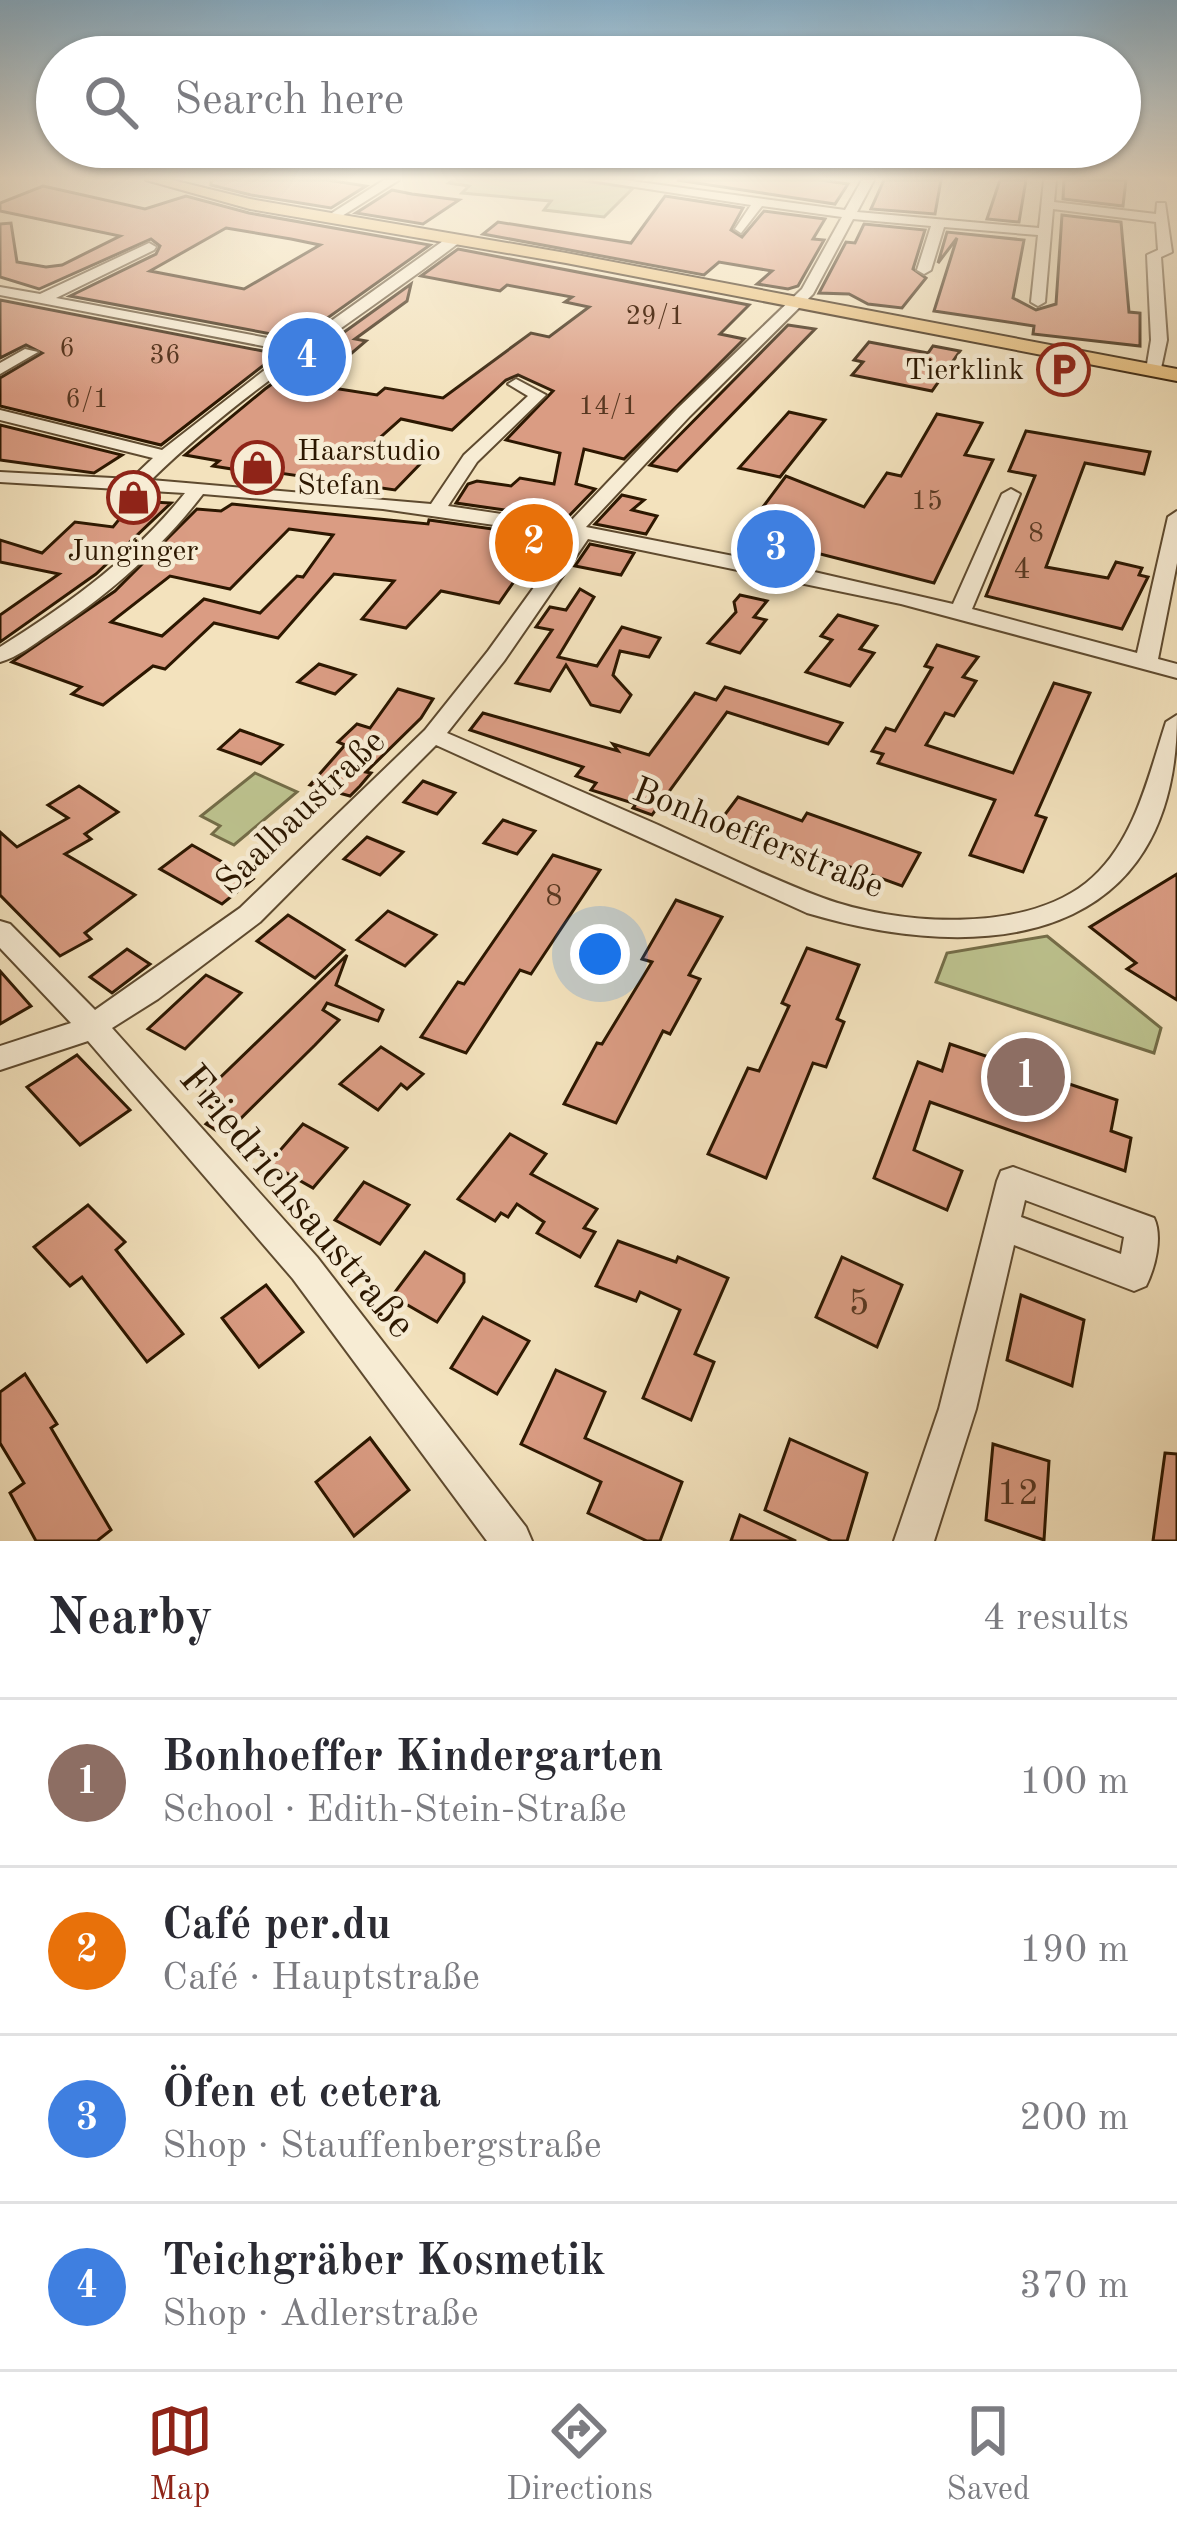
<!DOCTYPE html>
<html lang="en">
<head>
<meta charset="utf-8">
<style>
  :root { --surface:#fff; --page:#f2f2f3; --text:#2b2b33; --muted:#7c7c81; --line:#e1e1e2; --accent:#8f2418 }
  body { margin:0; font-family:"Old Standard TT",serif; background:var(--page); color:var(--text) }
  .you { position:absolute; left:600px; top:954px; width:42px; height:42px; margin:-30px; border:9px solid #fff; border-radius:50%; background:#1a73e8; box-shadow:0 0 0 18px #1a73e833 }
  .badge { display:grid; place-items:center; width:78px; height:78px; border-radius:50%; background:var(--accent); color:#fff; font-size:39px; font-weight:700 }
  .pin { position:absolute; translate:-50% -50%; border:6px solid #fff; box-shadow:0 3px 12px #0006 }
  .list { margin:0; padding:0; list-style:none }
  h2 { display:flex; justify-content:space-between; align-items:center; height:156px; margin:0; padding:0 48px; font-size:51px }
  h2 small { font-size:39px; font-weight:400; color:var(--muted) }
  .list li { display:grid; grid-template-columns:78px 1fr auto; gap:36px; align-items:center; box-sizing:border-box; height:168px; padding:0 48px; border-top:3px solid var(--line) }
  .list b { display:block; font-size:45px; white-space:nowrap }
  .list p { margin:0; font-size:39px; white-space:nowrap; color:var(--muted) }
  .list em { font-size:39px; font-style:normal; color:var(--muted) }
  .icon { flex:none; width:66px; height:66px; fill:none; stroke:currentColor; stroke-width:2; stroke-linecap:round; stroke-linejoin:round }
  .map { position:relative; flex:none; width:1177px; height:1541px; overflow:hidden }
  .search { position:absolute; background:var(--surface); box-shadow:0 3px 9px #0004; left:36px; right:36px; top:36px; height:132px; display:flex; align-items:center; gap:30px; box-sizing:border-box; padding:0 42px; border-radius:66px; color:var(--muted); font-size:45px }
  .sheet { height:828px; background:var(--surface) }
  nav { display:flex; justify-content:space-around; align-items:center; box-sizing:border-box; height:168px; border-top:3px solid var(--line); background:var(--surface); font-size:33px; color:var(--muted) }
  nav a { display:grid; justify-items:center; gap:6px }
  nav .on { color:var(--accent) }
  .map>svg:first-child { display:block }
  .green { fill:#bdc38f; stroke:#746d48; stroke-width:3 }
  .building { fill:#da9c83; stroke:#2c1700; stroke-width:3; fill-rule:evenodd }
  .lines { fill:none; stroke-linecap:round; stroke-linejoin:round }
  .minor-casing { stroke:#5e4a2f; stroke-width:4 }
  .major-casing { stroke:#2c1700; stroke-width:4 }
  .minor { fill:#f7ecd4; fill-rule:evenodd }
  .major { fill:#eac17e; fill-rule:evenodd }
  .labels { text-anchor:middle; stroke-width:9; stroke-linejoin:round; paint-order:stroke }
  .far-number-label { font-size:27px; fill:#583821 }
  .far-poi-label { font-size:30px; fill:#2c1700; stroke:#f7ecd4; text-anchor:end }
  .number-label { font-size:30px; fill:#583821 }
  .street-label { font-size:36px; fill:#2c1700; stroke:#f7ecd4 }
  .near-number-label { font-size:36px; fill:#583821 }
  .near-street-label { font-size:42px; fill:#2c1700; stroke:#f7ecd4 }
</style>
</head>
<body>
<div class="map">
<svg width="1177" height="1541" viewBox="0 0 1177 1541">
  <rect width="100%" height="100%" fill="#f3e2bd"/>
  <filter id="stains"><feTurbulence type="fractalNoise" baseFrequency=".00167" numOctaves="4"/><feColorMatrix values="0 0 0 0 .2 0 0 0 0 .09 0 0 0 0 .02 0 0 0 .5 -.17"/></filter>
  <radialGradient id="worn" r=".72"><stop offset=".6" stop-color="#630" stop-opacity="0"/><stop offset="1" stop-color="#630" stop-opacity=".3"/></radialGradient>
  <g class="green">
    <polygon points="453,180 578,180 633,188 604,217 544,210 551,201 462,193 469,186 449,183"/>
    <polygon points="255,773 297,792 234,845 212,834 220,826 201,816"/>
    <polygon points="1047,936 1161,1028 1154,1053 936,982 947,953"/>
  </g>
  <g class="building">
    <polygon points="211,180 328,180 366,186 331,208 251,195 211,185"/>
    <polygon points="677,180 821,180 848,184 835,204"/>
    <polygon points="884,180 941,180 935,214 871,209"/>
    <polygon points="1000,180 1026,180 1019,222 987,219"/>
    <polygon points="1064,180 1126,180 1123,206 1063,199"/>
    <path d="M43,186L145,209L186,196L249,213L430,245L298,339L70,296L156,254L160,246L151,239L39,289L0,277V224L11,223L17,262L46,267L62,265L120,236L0,211V203ZM226,228L291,239L320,245L244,289L150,271Z"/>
    <polygon points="392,190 412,194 459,200 423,224 356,213"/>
    <polygon points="665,196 743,208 731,230 742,237 764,211 825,219 813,239 824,240 798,286 788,289 757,284 772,271 719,262 704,275 483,234 498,222 631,243"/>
    <polygon points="1062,215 1121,222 1129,312 1140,313 1140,346 1033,334 1034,326 934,311 957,238 938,263 947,232 1024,240 1013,298 1036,310 1056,304"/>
    <polygon points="864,224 925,230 913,269 926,278 902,308 868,304 849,294 819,293 846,242 855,243"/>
    <polygon points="458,249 749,305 720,334 744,339 624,459 584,449 576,484 595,489 566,519 456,503 468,484 477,481 511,486 520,478 554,484 560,453 506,440 553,391 518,375 506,380 452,430 401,419 365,451 423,461 395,490 266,471 263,474 213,466 219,461 185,455 265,389 411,284 407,301 355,339 366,341 314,385 377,395 385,388 443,398 531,333 549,337 589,307 565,302 572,297 507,285 500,291 421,276"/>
    <polygon points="0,300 278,354 161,445 0,406 0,378 42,353 26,345 0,358"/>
    <polygon points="788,325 815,329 677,471 650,465"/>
    <polygon points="869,342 928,353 933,346 960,351 932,391 852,375 863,362 854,360"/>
    <polygon points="789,412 825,420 780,477 739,468"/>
    <polygon points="937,414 982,423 965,455 993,460 934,583 797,548 784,552 764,547 748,527 786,476 864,507 887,473 901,476"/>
    <polygon points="0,425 122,455 94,473 0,460"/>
    <polygon points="1026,431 1150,452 1144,474 1085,463 1046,567 1108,578 1116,562 1142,568 1139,575 1148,577 1122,629 986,596 1035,476 1009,471"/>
    <polygon points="622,495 644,500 632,510 657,516 646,534 595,524"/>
    <polygon points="134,501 171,503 96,574 0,642 0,615 59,574 0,562 0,540 42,553 75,522 113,527"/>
    <path d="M232,504L428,524L429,520L563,539L546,563L529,560L499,603L441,591L406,628L362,619L394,581L334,574L278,638L214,623L165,669L153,666L103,705L72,694L81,687L12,662L115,591L197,509L221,511ZM289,529L333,535L303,577L297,576L260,613L204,599L162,636L111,622L170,576L230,589Z"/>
    <polygon points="590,544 634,553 621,575 575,566"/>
    <polygon points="580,589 594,597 558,657 597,666 622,627 660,638 649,657 620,651 613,675 631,695 620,712 591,705 566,665 550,691 516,683 552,630 536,627 550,607 566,610"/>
    <polygon points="740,595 767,601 754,617 766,620 740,653 708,643 736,612 734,602"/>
    <polygon points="838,615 877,626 860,649 874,653 850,686 806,672 832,640 821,636"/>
    <polygon points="937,645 978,657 963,677 976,681 954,716 945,713 926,745 1013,773 1054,683 1090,693 1036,815 1046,818 1023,872 970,855 995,800 878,763 883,754 872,751 886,728 895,731 932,668 925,666"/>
    <polygon points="319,664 355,675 335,694 298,682"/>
    <polygon points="725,687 842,723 828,744 727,712 652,815 633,808 636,804 591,790 596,783 576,776 583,767 470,730 483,713 618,751 613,744 649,755 695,693 716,700"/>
    <polygon points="398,689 433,699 421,718 366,772 371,773 360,786 350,796 310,785 345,745 338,742 357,724 370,728"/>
    <polygon points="240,730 282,745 261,764 219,749"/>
    <polygon points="423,781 455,793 437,814 404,802"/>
    <polygon points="79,786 118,812 85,834 91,839 65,854 135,895 85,933 91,939 60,956 0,895 0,832 17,847 68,818 48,805"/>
    <polygon points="738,797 802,821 807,813 920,853 902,886 798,848 793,854 717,825"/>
    <polygon points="503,820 535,831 517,854 484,843"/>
    <polygon points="367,837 403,852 380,875 344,859"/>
    <polygon points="192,845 253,879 222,904 160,869"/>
    <polygon points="553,855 600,870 531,974 520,970 466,1053 421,1037 458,982 464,984"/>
    <polygon points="1177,874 1177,1000 1127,969 1136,963 1090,927"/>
    <polygon points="676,900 722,917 689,975 700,979 670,1034 663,1031 616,1123 564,1104 597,1043 602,1044 652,962 642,959"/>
    <polygon points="388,911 436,935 405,966 357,940"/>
    <polygon points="288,915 344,950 315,978 257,941"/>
    <polygon points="807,948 859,965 837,1019 844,1022 826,1067 813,1063 766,1178 708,1154 748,1068 759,1071 789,1006 782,1003"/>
    <polygon points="127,949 150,964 112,993 90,977"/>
    <polygon points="347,955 336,985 383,1010 378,1021 327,1003 323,1010 339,1020 315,1045 224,1135 206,1124 219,1112 198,1099"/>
    <polygon points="0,971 31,1006 0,1024"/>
    <polygon points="206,975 241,993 185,1049 148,1029"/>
    <polygon points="950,1044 1117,1100 1111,1131 1131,1138 1125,1171 930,1102 914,1150 962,1171 947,1210 874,1178 918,1062 942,1071"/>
    <polygon points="381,1047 423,1074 407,1089 401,1084 378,1110 340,1084"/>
    <polygon points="77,1055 130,1110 80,1145 27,1087"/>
    <polygon points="303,1124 347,1148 313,1188 269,1163"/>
    <polygon points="510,1134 546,1154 531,1174 597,1209 584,1228 595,1232 580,1257 537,1233 544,1222 517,1204 508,1217 501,1213 495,1221 458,1199"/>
    <polygon points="364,1182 409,1205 380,1244 335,1220"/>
    <polygon points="88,1205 125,1242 116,1250 183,1334 147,1362 82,1277 70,1286 34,1247"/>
    <polygon points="618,1241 676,1262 678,1257 728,1278 695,1354 714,1362 691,1420 643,1398 680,1310 640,1292 636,1301 596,1286"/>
    <polygon points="425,1252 464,1274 464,1282 437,1322 392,1296"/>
    <polygon points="842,1257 902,1285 877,1347 816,1317"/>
    <polygon points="266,1285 303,1332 259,1367 222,1318"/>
    <polygon points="1021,1295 1084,1320 1072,1386 1007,1360"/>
    <polygon points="483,1317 529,1341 497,1394 451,1368"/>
    <polygon points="556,1370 605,1392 585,1438 682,1482 660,1541 647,1541 588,1513 601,1482 521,1444"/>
    <polygon points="25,1374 57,1424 51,1428 111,1530 97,1541 36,1541 10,1493 24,1483 0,1443 0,1392"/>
    <polygon points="370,1438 409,1490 354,1536 316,1482"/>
    <polygon points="790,1439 867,1473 847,1541 832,1541 765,1510"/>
    <polygon points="993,1444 1049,1461 1044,1540 986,1520"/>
    <polygon points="1165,1453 1177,1454 1177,1541 1153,1541"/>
    <polygon points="740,1515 796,1541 731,1541"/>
  </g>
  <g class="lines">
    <defs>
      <g id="minor">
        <polygon points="384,180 399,180 334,221 324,218"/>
        <path d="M590,180H624L845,210L862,180H874L857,212L1039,228L1044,180H1056L1054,202L1156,214L1157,203H1165L1172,252L1161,257L1167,340L1160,373L1146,370L1151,340L1147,255L1158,250L1156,222L1053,209L1045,302L1038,306L1031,302L1038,235L944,227L931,270L924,274L917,270L931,226L853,219L813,294L690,416L586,527L810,571L953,604L1002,494L1011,489L1020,494L972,609L1137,653L1168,517L1177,511V563L1158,659L1177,664V678L901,604L588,539L504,661L447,733C517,763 586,794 656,824C711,849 766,877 823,898C896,925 1021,934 1086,883C1134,845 1148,777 1166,722L1177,715C1177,945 985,966 807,913L436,745L260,922L158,999L112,1028L317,1257L526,1527L532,1541H487L293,1279L88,1041L0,1070V1046L71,1023L0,948V921L10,924L95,1010L240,908L425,730L488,651L571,536L383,509L203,494C160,550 108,595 49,634C34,644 18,657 0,662V647C69,604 134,557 185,493L0,482V472L131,479L153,458L0,420V410L162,450L289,351L0,295V287L40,294L149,243L156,247L154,250L56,298L299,344L450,236H460V242C356,321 244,389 151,480L431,504L464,455L528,396L508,384L516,379L546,395L477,462L448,506L568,524L678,408L802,289L842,217L762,206L741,233L735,229L751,205Z"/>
        <polygon points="25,349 38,352 0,374 0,363"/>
        <path d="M1013,1167L1154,1218C1163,1237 1155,1268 1146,1286L1134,1291L1014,1245L976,1409L934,1541H894L939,1409L997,1181L1001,1171ZM1025,1200L1124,1237L1121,1254L1021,1217Z"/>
      </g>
      <polygon id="major" points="146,180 172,180 250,199 566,253 1177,369 1177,381 566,263 250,209"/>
    </defs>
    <use href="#minor" class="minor-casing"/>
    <use href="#major" class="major-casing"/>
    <use href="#minor" class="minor"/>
    <use href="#major" class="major"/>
  </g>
  <linearGradient id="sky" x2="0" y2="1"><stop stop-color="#8ab7d5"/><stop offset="0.45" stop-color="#faf2e1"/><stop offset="1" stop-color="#faf2e1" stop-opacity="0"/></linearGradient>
  <rect width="1177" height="396" fill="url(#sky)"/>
  <defs>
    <symbol id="parking-ring" viewBox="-11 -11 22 22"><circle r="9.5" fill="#f7ecd4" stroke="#8f2418" stroke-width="1.5"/><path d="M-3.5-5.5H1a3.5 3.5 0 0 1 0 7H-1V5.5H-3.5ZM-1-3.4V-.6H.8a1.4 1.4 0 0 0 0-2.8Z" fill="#8f2418"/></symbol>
    <symbol id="shop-ring" viewBox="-11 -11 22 22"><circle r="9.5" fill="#f7ecd4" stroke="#8f2418" stroke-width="1.5"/><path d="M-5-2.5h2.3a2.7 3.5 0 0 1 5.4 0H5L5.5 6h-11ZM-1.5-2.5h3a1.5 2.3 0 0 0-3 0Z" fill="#8f2418"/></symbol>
  </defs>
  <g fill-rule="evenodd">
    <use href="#parking-ring" x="1034" y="340" width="59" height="59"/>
    <use href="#shop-ring" x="228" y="438" width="59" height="59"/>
    <use href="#shop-ring" x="104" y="468" width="59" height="59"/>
  </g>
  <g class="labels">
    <g class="far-number-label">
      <text x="655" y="324">29/1</text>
      <text x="67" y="356">6</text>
      <text x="165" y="363">36</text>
      <text x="87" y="407">6/1</text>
      <text x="608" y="414">14/1</text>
      <text x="927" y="509">15</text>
      <text x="1036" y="541">8</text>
    </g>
    <g class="far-poi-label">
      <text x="1024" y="379">Tierklink</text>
      <text x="297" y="460" text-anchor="start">Haarstudio<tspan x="297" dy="34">Stefan</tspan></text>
      <text x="133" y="560" text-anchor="middle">Junginger</text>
    </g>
    <g class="number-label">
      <text x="1022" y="578">4</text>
      <text x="554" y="905">8</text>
    </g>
    <g class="street-label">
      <text transform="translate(299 810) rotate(-44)" y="13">Saalbaustraße</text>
      <text transform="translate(759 836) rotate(22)" y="13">Bonhoefferstraße</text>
    </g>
    <g class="near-number-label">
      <text x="859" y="1314">5</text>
      <text x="1018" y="1504">12</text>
    </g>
    <g class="near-street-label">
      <text transform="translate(299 1200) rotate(50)" y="15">Friedrichsaustraße</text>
    </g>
  </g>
  <rect width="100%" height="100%" filter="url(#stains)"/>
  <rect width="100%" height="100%" fill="url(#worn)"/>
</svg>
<div class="you"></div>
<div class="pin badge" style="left:1026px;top:1077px;background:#8d6e63">1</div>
<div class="pin badge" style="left:534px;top:543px;background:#e8710a">2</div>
<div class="pin badge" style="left:776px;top:549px;background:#3f7fe0">3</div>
<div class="pin badge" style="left:307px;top:357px;background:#3f7fe0">4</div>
<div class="search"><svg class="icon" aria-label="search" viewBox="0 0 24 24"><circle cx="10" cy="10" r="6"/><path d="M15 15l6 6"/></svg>Search here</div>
</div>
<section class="sheet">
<h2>Nearby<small>4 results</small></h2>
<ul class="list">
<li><span class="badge" style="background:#8d6e63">1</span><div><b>Bonhoeffer Kindergarten</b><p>School · Edith-Stein-Straße</p></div><em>100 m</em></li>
<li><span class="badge" style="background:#e8710a">2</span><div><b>Café per.du</b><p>Café · Hauptstraße</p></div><em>190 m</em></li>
<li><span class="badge" style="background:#3f7fe0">3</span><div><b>Öfen et cetera</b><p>Shop · Stauffenbergstraße</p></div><em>200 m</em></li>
<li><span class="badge" style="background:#3f7fe0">4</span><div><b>Teichgräber Kosmetik</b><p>Shop · Adlerstraße</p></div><em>370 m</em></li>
</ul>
</section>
<nav>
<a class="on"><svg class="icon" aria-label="map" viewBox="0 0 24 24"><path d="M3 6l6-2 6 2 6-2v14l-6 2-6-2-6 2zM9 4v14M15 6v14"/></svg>Map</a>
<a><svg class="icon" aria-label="directions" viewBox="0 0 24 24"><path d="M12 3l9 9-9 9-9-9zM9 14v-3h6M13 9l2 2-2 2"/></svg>Directions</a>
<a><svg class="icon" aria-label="saved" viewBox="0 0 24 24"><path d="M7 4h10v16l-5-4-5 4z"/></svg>Saved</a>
</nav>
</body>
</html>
